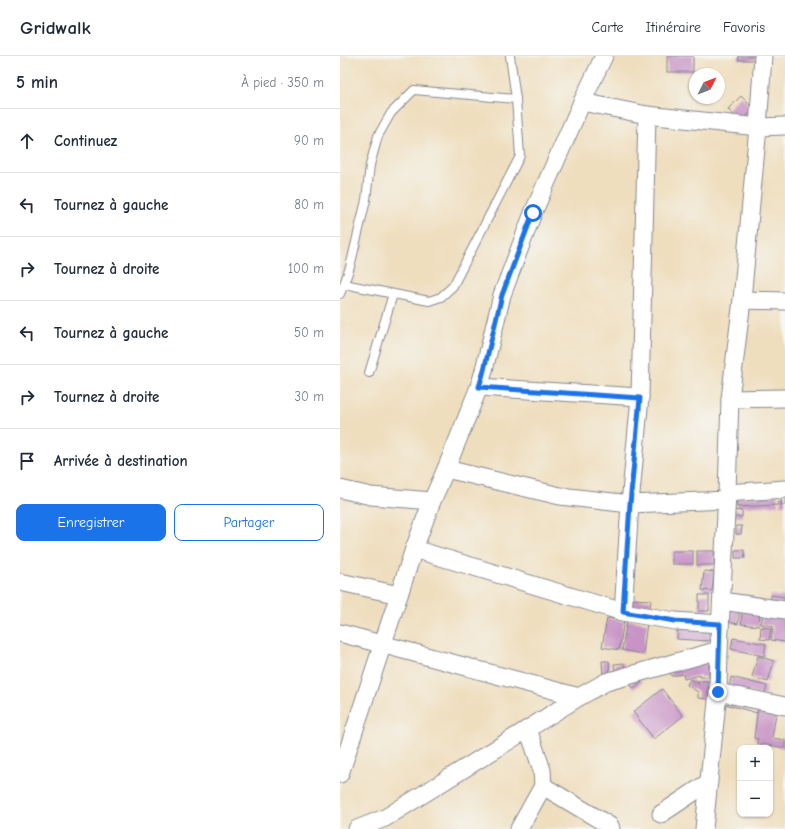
<!DOCTYPE html>
<html lang="fr">
<head>
<meta charset="utf-8">
<style>
  :root { --surface:#fff; --page:#f6f6f7; --text:#1f2937; --muted:#747a83; --line:#e0e1e3; --accent:#1a73e8 }
  body { margin:0; font-family:"Comic Neue",sans-serif; background:var(--page); color:var(--text) }
  .controls { position:absolute; right:12px; bottom:12px; display:grid; overflow:hidden; border-radius:8px; box-shadow:0 1px 3px #0004 }
  .controls button { width:36px; height:36px; display:grid; place-items:center; padding:0; border:0; border-bottom:1px solid var(--line); background:var(--surface); color:var(--text); font:20px sans-serif }
  .compass { position:absolute; left:349px; top:12px; width:36px; height:36px; border-radius:50%; background:var(--surface); box-shadow:0 1px 3px #0004; rotate:48deg }
  .stop { position:absolute; width:12px; height:12px; margin:-9px; border:3px solid #1a73e8; border-radius:50%; background:#fff }
  .stop.end { background:#1a73e8; border-color:#fff; box-shadow:0 1px 4px #0008 }
  .list { margin:0; padding:0; list-style:none }
  h2 { display:flex; justify-content:space-between; align-items:center; height:52px; margin:0; padding:0 16px; font-size:17px }
  h2 small { font-size:13px; font-weight:400; color:var(--muted) }
  .list li { display:grid; grid-template-columns:26px 1fr auto; gap:12px; align-items:center; box-sizing:border-box; height:64px; padding:0 16px; border-top:1px solid var(--line) }
  .list b { display:block; font-size:15px; white-space:nowrap }
  .list em { font-size:13px; font-style:normal; color:var(--muted) }
  .actions { display:flex; gap:8px; padding:12px 16px }
  .actions a { flex:1; padding:9px 0; border:1px solid var(--accent); border-radius:8px; text-align:center; font-size:14px; color:var(--accent) }
  .actions .main { background:var(--accent); color:#fff }
  .icon { flex:none; width:22px; height:22px; fill:none; stroke:currentColor; stroke-width:2; stroke-linecap:round; stroke-linejoin:round }
  .map { position:relative; flex:none; width:445px; height:773px; overflow:hidden }
  header { display:flex; align-items:center; gap:24px; box-sizing:border-box; height:56px; padding:0 20px; background:var(--surface); border-bottom:1px solid var(--line) }
  header strong { font-size:19px }
  nav { display:flex; gap:22px; margin-inline-start:auto; font-size:14px }
  main { display:flex }
  aside { flex:1; background:var(--surface) }
  .map>svg:first-child { display:block }
  .building { fill:#c894c6 }
  .lines { fill:none; stroke-linecap:round; stroke-linejoin:round }
  .lane-casing { stroke:#85868e; stroke-width:10 }
  .street-casing { stroke:#85868e; stroke-width:19 }
  .lane { stroke:#fff; stroke-width:8 }
  .street { stroke:#fff; stroke-width:17 }
  .route { stroke:#1a73e8; stroke-width:5 }
</style>
</head>
<body>
<header>
<strong>Gridwalk</strong>
<nav><a>Carte</a><a>Itinéraire</a><a>Favoris</a></nav>
</header>
<main>
<aside>
<h2>5 min<small>À pied · 350 m</small></h2>
<ul class="list">
<li><svg class="icon" aria-label="ahead" viewBox="0 0 24 24"><path d="M12 20V5M6 11l6-6 6 6"/></svg><div><b>Continuez</b></div><em>90 m</em></li>
<li><svg class="icon" aria-label="left" viewBox="0 0 24 24"><path d="M17 20v-9H6M10 6l-5 5 5 5"/></svg><div><b>Tournez à gauche</b></div><em>80 m</em></li>
<li><svg class="icon" aria-label="right" viewBox="0 0 24 24"><path d="M7 20v-9h11M14 6l5 5-5 5"/></svg><div><b>Tournez à droite</b></div><em>100 m</em></li>
<li><svg class="icon" aria-label="left" viewBox="0 0 24 24"><path d="M17 20v-9H6M10 6l-5 5 5 5"/></svg><div><b>Tournez à gauche</b></div><em>50 m</em></li>
<li><svg class="icon" aria-label="right" viewBox="0 0 24 24"><path d="M7 20v-9h11M14 6l5 5-5 5"/></svg><div><b>Tournez à droite</b></div><em>30 m</em></li>
<li><svg class="icon" aria-label="arrive" viewBox="0 0 24 24"><path d="M6 21V4h12l-3 4 3 4H6"/></svg><div><b>Arrivée à destination</b></div></li>
</ul>
<div class="actions"><a class="main">Enregistrer</a><a>Partager</a></div>
</aside>
<div class="map">
<svg width="445" height="773" viewBox="0 0 445 773">
  <rect width="100%" height="100%" fill="#f6f6f2"/>
  <filter id="ink" filterUnits="userSpaceOnUse"><feTurbulence type="fractalNoise" baseFrequency=".025" numOctaves="2"/><feDisplacementMap in="SourceGraphic" scale="8" xChannelSelector="R" yChannelSelector="G"/><feConvolveMatrix kernelMatrix="1 2 1 2 8 2 1 2 1" color-interpolation-filters="sRGB"/></filter>
  <filter id="wash" filterUnits="userSpaceOnUse"><feTurbulence type="fractalNoise" baseFrequency=".012" numOctaves="4" result="noise"/><feDisplacementMap in="SourceGraphic" scale="16" xChannelSelector="R" yChannelSelector="G"/><feGaussianBlur stdDeviation="0.9" result="paint"/><feColorMatrix in="noise" values="0 0 0 0 0 0 0 0 0 0 0 0 0 0 0 0 0 1.4 0 .05"/><feComposite in="paint" operator="in"/></filter>
  <g filter="url(#wash)">
    <rect width="100%" height="100%" fill="#efdebe"/>
    <g id="blocks">
      <g class="building">
        <rect x="327" y="0" width="26" height="16"/>
        <polygon points="399,0 416,0 416,4 398,4"/>
        <polygon points="401,40 414,53 400,66 388,53"/>
        <polygon points="437,439 438,449 397,451 396,442"/>
        <rect x="441" y="439" width="4" height="10"/>
        <polygon points="394,454 402,455 402,461 394,461"/>
        <polygon points="396,470 402,470 401,478 396,478"/>
        <polygon points="395,494 404,494 405,502 395,502"/>
        <rect x="332" y="495" width="21" height="13"/>
        <rect x="357" y="495" width="17" height="14"/>
        <polygon points="364,515 374,516 372,535 362,534"/>
        <rect x="359" y="539" width="10" height="16"/>
        <polygon points="431,539 445,541 445,550 430,548"/>
        <polygon points="292,543 311,544 310,552 291,551"/>
        <polygon points="391,551 400,552 398,568 388,566"/>
        <polygon points="402,555 420,557 419,570 401,568"/>
        <polygon points="423,559 445,563 445,586 431,584 433,570 421,568"/>
        <polygon points="267,562 284,565 279,594 262,591"/>
        <polygon points="287,564 307,567 303,598 282,594"/>
        <polygon points="338,571 369,573 369,585 337,583"/>
        <polygon points="421,571 431,572 429,584 420,583"/>
        <polygon points="393,582 426,588 424,600 391,593"/>
        <polygon points="418,600 434,605 428,626 412,621"/>
        <polygon points="369,603 369,621 360,621 360,619 344,623 343,618 331,620 330,613"/>
        <polygon points="262,605 269,605 270,621 263,621"/>
        <polygon points="284,607 285,616 275,617 274,608"/>
        <polygon points="297,621 302,626 294,633 290,628"/>
        <polygon points="391,621 427,630 424,640 389,631"/>
        <polygon points="350,623 359,628 358,625 368,625 368,643 358,642 358,636 347,629"/>
        <polygon points="322,633 343,660 314,683 293,656"/>
        <polygon points="387,641 437,652 432,682 445,684 445,692 417,687 418,683 414,682 418,651 417,657 385,648"/>
      </g>
    </g>
  </g>
  <g filter="url(#ink)">
    <use href="#blocks" fill-opacity="0" stroke="#85868e" stroke-width="1"/>
    <g class="lines">
      <defs>
        <g id="lane">
          <polyline points="4,228 10,211 26,144 30,109 38,80 51,57 74,34 176,43"/>
          <polyline points="0,238 4,228 89,245 101,241 113,230 180,100 176,43 170,0"/>
          <polyline points="29,317 53,238"/>
        </g>
        <g id="street">
          <polyline points="242,46 307,59 418,71 445,70"/>
          <polyline points="402,244 445,245"/>
          <polyline points="139,331 300,341"/>
          <polyline points="390,343 445,342"/>
          <polyline points="106,413 220,440 290,448 387,444"/>
          <polyline points="0,433 31,440 92,445"/>
          <polyline points="387,437 445,433"/>
          <polyline points="74,493 283,556 335,565 380,568"/>
          <polyline points="0,526 59,539"/>
          <polyline points="382,545 445,554"/>
          <polyline points="283,556 290,448 300,341 307,59"/>
          <polyline points="0,577 239,641"/>
          <polyline points="378,636 445,650"/>
          <polyline points="0,718 74,493 92,445 106,413 139,331 143,318 162,239 193,157 242,46 264,0"/>
          <polyline points="203,730 270,770 271,773"/>
          <polyline points="321,758 369,726"/>
          <polyline points="17,773 45,762 239,641 266,626 379,594"/>
          <polyline points="179,773 203,730 202,714 188,673"/>
          <polyline points="364,773 378,636 379,594 387,437 390,343 402,244 418,71 423,0"/>
        </g>
      </defs>
      <use href="#lane" class="lane-casing"/>
      <use href="#street" class="street-casing"/>
      <use href="#lane" class="lane"/>
      <use href="#street" class="street"/>
    </g>
  </g>
  <g class="lines" filter="url(#ink)">
    <polyline class="route" points="193,157 162,239 143,318 139,331 300,342 290,448 283,556 335,565 380,568 378,636"/>
  </g>
</svg>
<div class="controls">
<button>+</button>
<button>−</button>
</div>
<svg class="compass" viewBox="-18 -18 36 36"><path d="M0-13l5 13h-10z" fill="#e53935"/><path d="M0 13l5-13h-10z" fill="#747a83"/></svg>
<div class="stop" style="left:193px;top:157px"></div>
<div class="stop end" style="left:378px;top:636px"></div>
</div>
</main>
</body>
</html>
